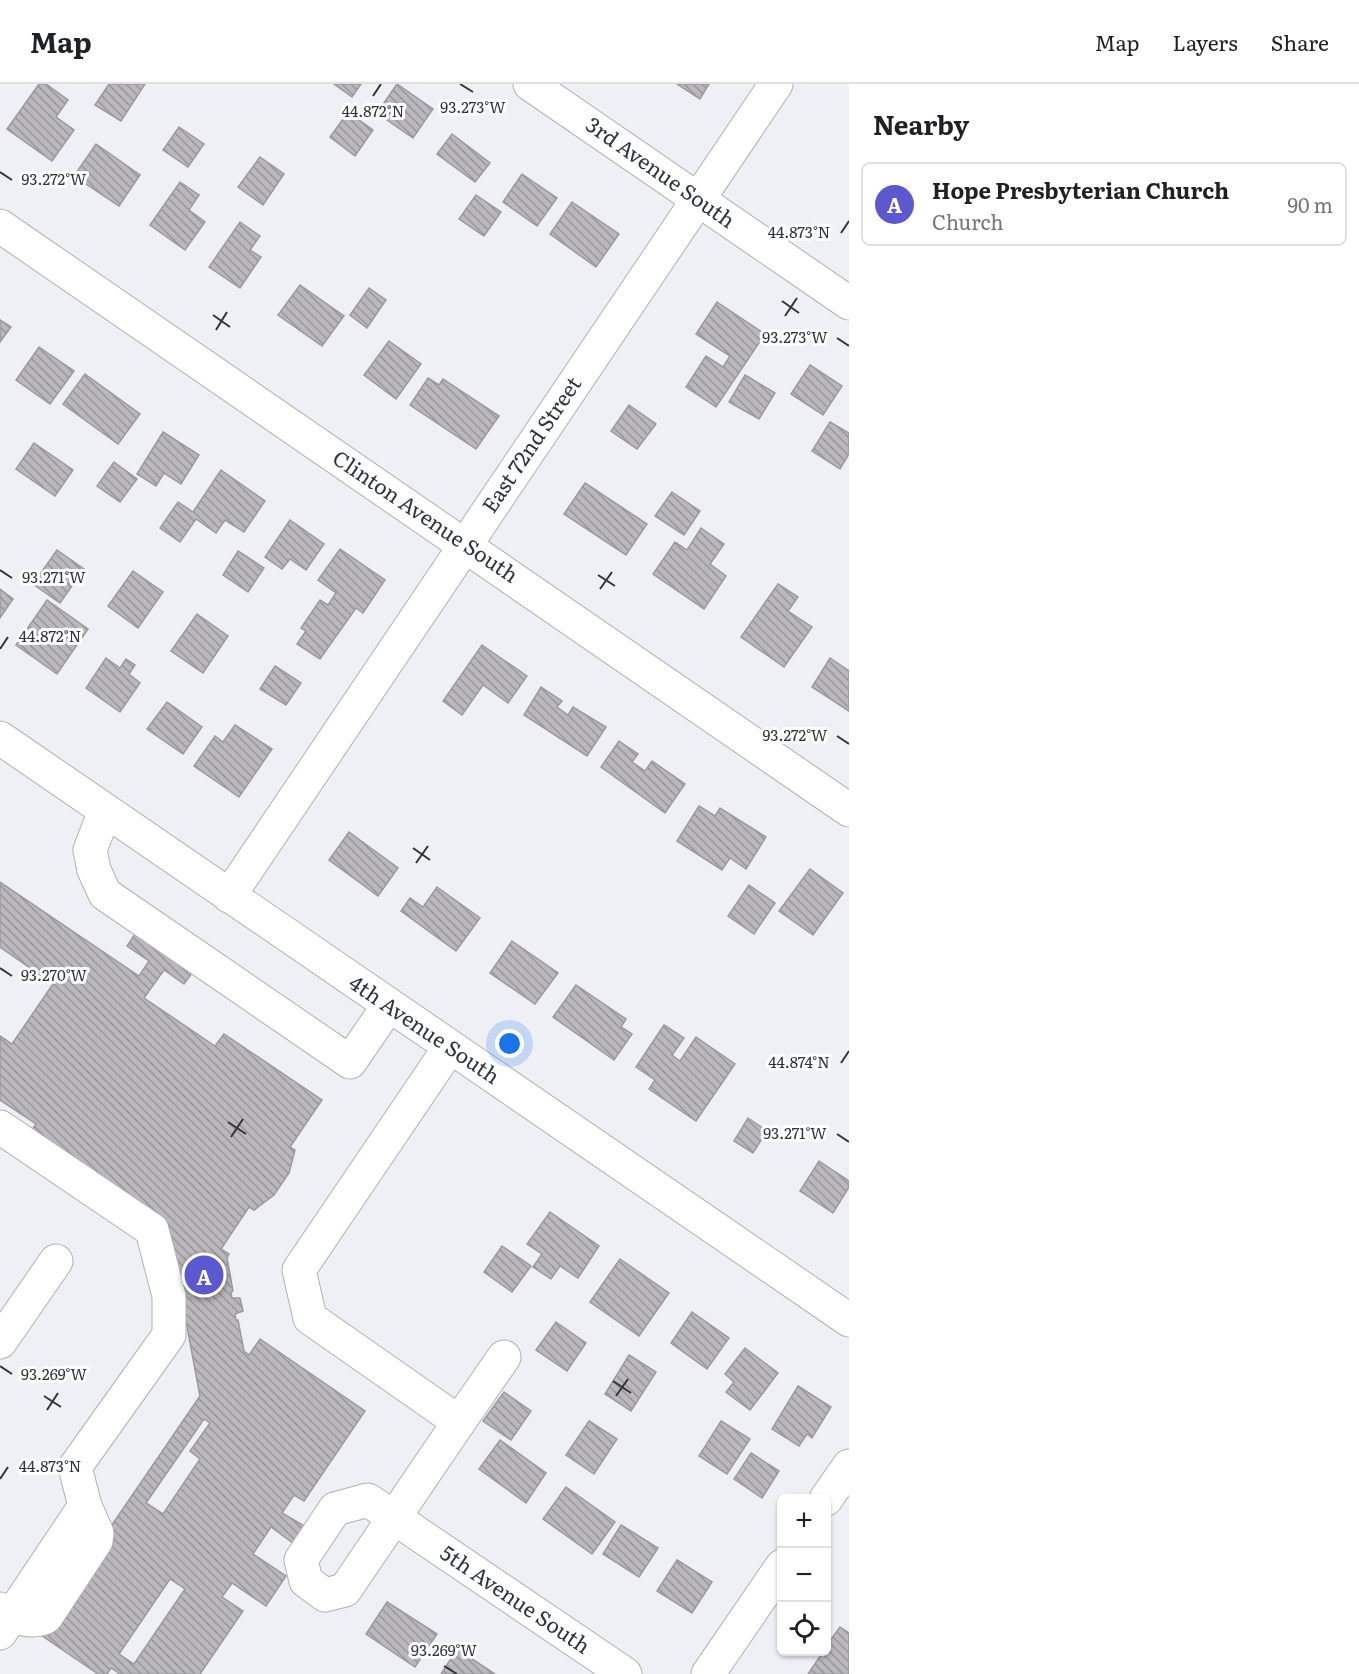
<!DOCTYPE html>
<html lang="en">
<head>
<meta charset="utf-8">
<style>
  :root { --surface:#fff; --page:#f6f6f6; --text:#202124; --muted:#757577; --line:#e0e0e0; --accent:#5c58d0 }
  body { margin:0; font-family:Literata,serif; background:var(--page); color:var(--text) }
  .controls { position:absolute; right:18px; bottom:18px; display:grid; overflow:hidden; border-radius:9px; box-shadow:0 2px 4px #0004 }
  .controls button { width:54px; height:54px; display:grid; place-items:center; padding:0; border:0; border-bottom:2px solid var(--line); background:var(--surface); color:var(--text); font:30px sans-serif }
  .you { position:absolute; left:510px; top:960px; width:21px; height:21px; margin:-15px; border:4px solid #fff; border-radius:50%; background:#1a73e8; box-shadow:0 0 0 9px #1a73e833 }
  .badge { display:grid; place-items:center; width:39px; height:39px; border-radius:50%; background:var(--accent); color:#fff; font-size:20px; font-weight:700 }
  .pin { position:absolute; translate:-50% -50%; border:3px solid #fff; box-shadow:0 2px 6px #0006 }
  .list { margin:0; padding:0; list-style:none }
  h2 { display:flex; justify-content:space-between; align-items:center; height:78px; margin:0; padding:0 24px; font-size:26px }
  h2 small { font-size:20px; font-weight:400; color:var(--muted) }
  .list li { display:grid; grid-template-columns:39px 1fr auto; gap:18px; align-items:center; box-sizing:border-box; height:84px; margin:0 12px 12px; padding:0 12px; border:2px solid var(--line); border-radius:9px }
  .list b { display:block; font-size:22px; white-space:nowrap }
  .list p { margin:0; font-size:20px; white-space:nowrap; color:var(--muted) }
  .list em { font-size:20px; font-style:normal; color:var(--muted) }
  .icon { flex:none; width:33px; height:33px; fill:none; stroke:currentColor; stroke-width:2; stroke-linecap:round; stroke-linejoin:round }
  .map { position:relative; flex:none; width:849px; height:1590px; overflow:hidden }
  header { display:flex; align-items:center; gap:36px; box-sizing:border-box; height:84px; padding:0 30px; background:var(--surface); border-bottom:2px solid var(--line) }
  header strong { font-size:28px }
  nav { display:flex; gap:33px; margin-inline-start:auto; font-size:21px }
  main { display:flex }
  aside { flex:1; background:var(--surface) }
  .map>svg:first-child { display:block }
  .building { fill:url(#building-back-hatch); stroke:#9c9a9f; stroke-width:1.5; fill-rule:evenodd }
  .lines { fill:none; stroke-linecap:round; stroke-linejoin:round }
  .minor-casing { stroke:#afb1b6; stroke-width:35 }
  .minor { stroke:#fff; stroke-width:33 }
  .ticks { fill:none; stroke:#343436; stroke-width:2 }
  .labels { text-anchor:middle; stroke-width:6; stroke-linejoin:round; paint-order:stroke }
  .street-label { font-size:21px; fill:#343436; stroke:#fdfeff }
  .ticks-label { font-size:15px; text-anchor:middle; fill:#343436; stroke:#fdfeff; stroke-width:6; stroke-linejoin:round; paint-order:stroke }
</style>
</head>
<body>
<header>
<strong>Map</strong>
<nav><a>Map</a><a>Layers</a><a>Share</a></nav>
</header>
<main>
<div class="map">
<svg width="849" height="1590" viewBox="0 0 849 1590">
  <defs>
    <pattern id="building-back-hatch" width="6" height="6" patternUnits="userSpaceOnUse" patternTransform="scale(1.5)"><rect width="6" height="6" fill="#bab8bd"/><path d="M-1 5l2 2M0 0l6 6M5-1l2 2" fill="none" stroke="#98969a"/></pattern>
  </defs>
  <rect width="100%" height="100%" fill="#eef0f5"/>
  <g class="building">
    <polygon points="39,0 46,0 68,16 56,33 74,46 52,77 7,45"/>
    <polygon points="109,0 145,0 121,37 95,21"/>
    <polygon points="334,0 361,0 352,13"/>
    <polygon points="397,0 433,25 413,54 377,29"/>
    <polygon points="677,0 709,0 700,15"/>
    <polygon points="348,28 373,46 355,72 330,53"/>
    <polygon points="179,43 204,60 188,83 163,66"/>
    <polygon points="452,50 490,79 475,98 437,70"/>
    <polygon points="96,60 140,91 119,122 74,92"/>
    <polygon points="260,73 284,90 263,121 238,103"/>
    <polygon points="522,90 557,114 537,142 503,118"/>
    <polygon points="180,98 199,111 189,126 205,138 185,166 150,141"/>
    <polygon points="476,111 501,128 484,152 459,135"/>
    <polygon points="572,118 619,150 596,183 550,150"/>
    <polygon points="240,138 260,152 250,166 261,173 240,204 209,183"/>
    <polygon points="300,201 344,232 322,262 278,231"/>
    <polygon points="369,204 386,216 367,244 350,231"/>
    <polygon points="717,218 765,250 716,323 686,303 706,272 723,283 730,272 696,250"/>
    <polygon points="0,236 11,243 0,258"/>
    <polygon points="389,257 421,280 396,315 364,291"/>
    <polygon points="39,263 74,287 50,320 16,296"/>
    <polygon points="810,281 842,302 823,331 791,310"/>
    <polygon points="85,290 140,330 118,360 63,320"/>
    <polygon points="745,291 775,309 759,335 729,318"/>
    <polygon points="428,294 439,301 443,295 499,332 476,365 410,321"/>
    <polygon points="629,321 656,340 637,365 611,347"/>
    <polygon points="830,338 849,349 849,370 840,385 812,367"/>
    <polygon points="163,348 199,371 181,400 164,389 156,402 137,390"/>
    <polygon points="34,359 73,386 55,412 16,385"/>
    <polygon points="114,378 137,395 120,418 97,402"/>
    <polygon points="221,386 265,417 244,448 225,436 216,449 196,435 180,458 160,444 178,418 193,428"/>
    <polygon points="585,399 647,440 626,471 564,430"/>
    <polygon points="672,408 700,427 684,451 655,432"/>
    <polygon points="290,436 324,460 306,486 290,475 282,485 265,473"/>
    <polygon points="701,444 724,460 710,480 726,492 704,525 653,490 675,458 687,466"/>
    <polygon points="340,465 385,496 363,529 356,524 320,575 297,560 306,547 301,544 320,516 328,521 336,509 318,496"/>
    <polygon points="57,466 84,485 60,519 33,500"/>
    <polygon points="238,467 264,484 248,508 223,491"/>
    <polygon points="133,487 163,508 138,544 108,522"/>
    <polygon points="778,500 798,513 788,527 812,543 784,583 741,553"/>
    <polygon points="0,505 13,515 0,534"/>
    <polygon points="47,516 88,545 57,590 16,561"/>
    <polygon points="197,530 228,552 203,589 171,567"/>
    <polygon points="482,561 527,592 508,619 483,601 462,631 443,617"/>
    <polygon points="106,574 120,584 126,575 135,581 129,590 140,599 120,628 86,604"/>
    <polygon points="830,574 849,587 849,627 812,603"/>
    <polygon points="275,582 301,599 286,621 260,605"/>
    <polygon points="541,603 562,617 557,623 568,631 573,623 606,643 587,672 524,631"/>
    <polygon points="167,618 202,643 183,670 147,645"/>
    <polygon points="235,641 272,665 239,713 194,682 215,652 223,658"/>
    <polygon points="619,657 638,670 632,678 645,687 652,677 685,700 665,729 601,683"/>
    <polygon points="699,722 715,732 720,724 766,753 746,785 730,774 722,786 677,757"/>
    <polygon points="349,748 398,784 378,812 329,776"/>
    <polygon points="810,785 843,809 813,851 779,827"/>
    <path d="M0,798L139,892L149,877L127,862L135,850L192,889L184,900L164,886L144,914L215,962L224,950L322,1016L290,1063L295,1066L289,1089L274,1111L254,1126L249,1123L221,1165L229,1170L227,1174L233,1207L231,1208L232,1214H240L243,1227L235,1230L236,1236H238L244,1267L249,1271L260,1255L365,1327L304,1417L294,1411L282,1429L313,1447L301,1465L271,1443L253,1470L286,1492L266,1522L232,1499L222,1513L243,1527L200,1590H120L111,1584L107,1590H98L38,1549L200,1312L169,1147L28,1051L36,1040L0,1016V952L12,960L53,900L0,863ZM204,1335L210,1339L190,1367L200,1375L163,1430L146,1419ZM170,1495L185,1505L134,1580L119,1570Z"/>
    <polygon points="749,801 775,819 754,850 728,832"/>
    <polygon points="437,803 480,834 456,867 401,827 410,814 423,823"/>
    <polygon points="512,857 558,889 535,920 490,889"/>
    <polygon points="576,901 626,935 621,943 632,950 614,976 553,933"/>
    <polygon points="664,941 684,954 672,971 680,977 696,953 735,980 696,1037 649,1005 655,996 636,983"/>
    <polygon points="748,1034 767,1047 753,1069 734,1057"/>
    <polygon points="819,1077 849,1097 849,1103 833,1129 800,1107"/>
    <polygon points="550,1128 599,1162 578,1194 560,1182 551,1195 533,1183 542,1170 527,1160"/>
    <polygon points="502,1162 531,1182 512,1208 484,1188"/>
    <polygon points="620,1175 669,1209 639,1252 590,1218"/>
    <polygon points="692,1228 729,1254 707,1285 671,1259"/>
    <polygon points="556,1238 586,1259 567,1287 536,1266"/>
    <polygon points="745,1264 778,1289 750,1326 726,1308 734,1298 725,1290"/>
    <polygon points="629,1271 656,1288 631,1327 605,1310"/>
    <polygon points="798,1302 831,1323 812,1354 807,1350 799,1362 772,1345"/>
    <polygon points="504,1308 531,1327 511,1356 483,1337"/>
    <polygon points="589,1337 617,1355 594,1390 566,1371"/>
    <polygon points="721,1337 750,1355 727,1390 699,1372"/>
    <polygon points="500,1356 546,1389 526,1419 479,1385"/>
    <polygon points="751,1369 779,1387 762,1414 734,1395"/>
    <polygon points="566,1403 615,1438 592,1470 543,1435"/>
    <polygon points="621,1441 658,1464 639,1493 603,1470"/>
    <polygon points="677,1476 712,1498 692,1529 657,1507"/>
    <polygon points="387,1518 437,1550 415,1583 366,1550"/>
    <polygon points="840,1543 849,1549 849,1590 808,1590 823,1568 826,1568 826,1562"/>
    <polygon points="457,1565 495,1590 441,1590"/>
  </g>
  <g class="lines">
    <defs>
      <g id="minor">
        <polyline points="530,0 849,219"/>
        <polyline points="0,142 849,726"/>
        <polyline points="0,654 849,1236"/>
        <polyline points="105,727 90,766 94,786 105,810 350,978 389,921"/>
        <polyline points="229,812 776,0"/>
        <polyline points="450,963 299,1186 310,1234 459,1338 345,1506 325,1511 306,1497 301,1476 335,1425 368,1416 405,1441 625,1590"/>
        <polyline points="0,1043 152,1146 169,1212 169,1251 75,1383 85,1422 0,1549"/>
        <polyline points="0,1258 56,1177"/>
        <polyline points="459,1338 504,1273"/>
        <polyline points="826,1415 849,1382"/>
        <path d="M0,1525C13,1534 31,1540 46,1533L96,1457L97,1449L85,1422"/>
        <polyline points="708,1590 782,1482"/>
      </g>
    </defs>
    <use href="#minor" class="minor-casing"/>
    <use href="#minor" class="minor"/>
  </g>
  <path class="ticks" d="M460,0L473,8M373,12L381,0M0,88L12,96M841,149L849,137M782,217L799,229M213,231L230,243M785,232L797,214M216,246L227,228M837,254L849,262M0,486L12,494M598,491L615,502M600,505L612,488M0,565L8,553M837,652L849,660M413,764L430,776M416,779L428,762M0,884L12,892M841,979L849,967M228,1038L246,1050M837,1050L849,1058M231,1053L243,1035M0,1282L12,1290M613,1297L631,1309M44,1312L61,1323M616,1312L628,1295M47,1326L58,1309M0,1395L8,1383M444,1582L457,1590"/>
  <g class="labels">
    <g class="street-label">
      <text transform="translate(660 89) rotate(35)" y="7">3rd Avenue South</text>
      <text transform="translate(532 361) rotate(-56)" y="7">East 72nd Street</text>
      <text transform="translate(425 433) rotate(34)" y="7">Clinton Avenue South</text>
      <text transform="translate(424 946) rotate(34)" y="7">4th Avenue South</text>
      <text transform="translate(515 1516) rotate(34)" y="7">5th Avenue South</text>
    </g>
  </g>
  <g class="ticks-label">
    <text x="473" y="29">93.273°W</text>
    <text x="373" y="33">44.872°N</text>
    <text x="54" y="101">93.272°W</text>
    <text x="799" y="154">44.873°N</text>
    <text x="795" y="259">93.273°W</text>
    <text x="54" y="499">93.271°W</text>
    <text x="50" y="558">44.872°N</text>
    <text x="795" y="657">93.272°W</text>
    <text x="54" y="897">93.270°W</text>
    <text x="799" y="984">44.874°N</text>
    <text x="795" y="1055">93.271°W</text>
    <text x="54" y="1296">93.269°W</text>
    <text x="50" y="1388">44.873°N</text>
    <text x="444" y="1572">93.269°W</text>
  </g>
</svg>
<div class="controls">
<button>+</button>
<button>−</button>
<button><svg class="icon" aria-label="locate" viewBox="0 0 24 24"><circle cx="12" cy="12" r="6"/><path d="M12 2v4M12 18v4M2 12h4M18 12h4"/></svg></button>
</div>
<div class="you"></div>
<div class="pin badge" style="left:204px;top:1191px">A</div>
</div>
<aside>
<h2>Nearby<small></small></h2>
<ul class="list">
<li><span class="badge">A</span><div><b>Hope Presbyterian Church</b><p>Church</p></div><em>90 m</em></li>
</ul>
</aside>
</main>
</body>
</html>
